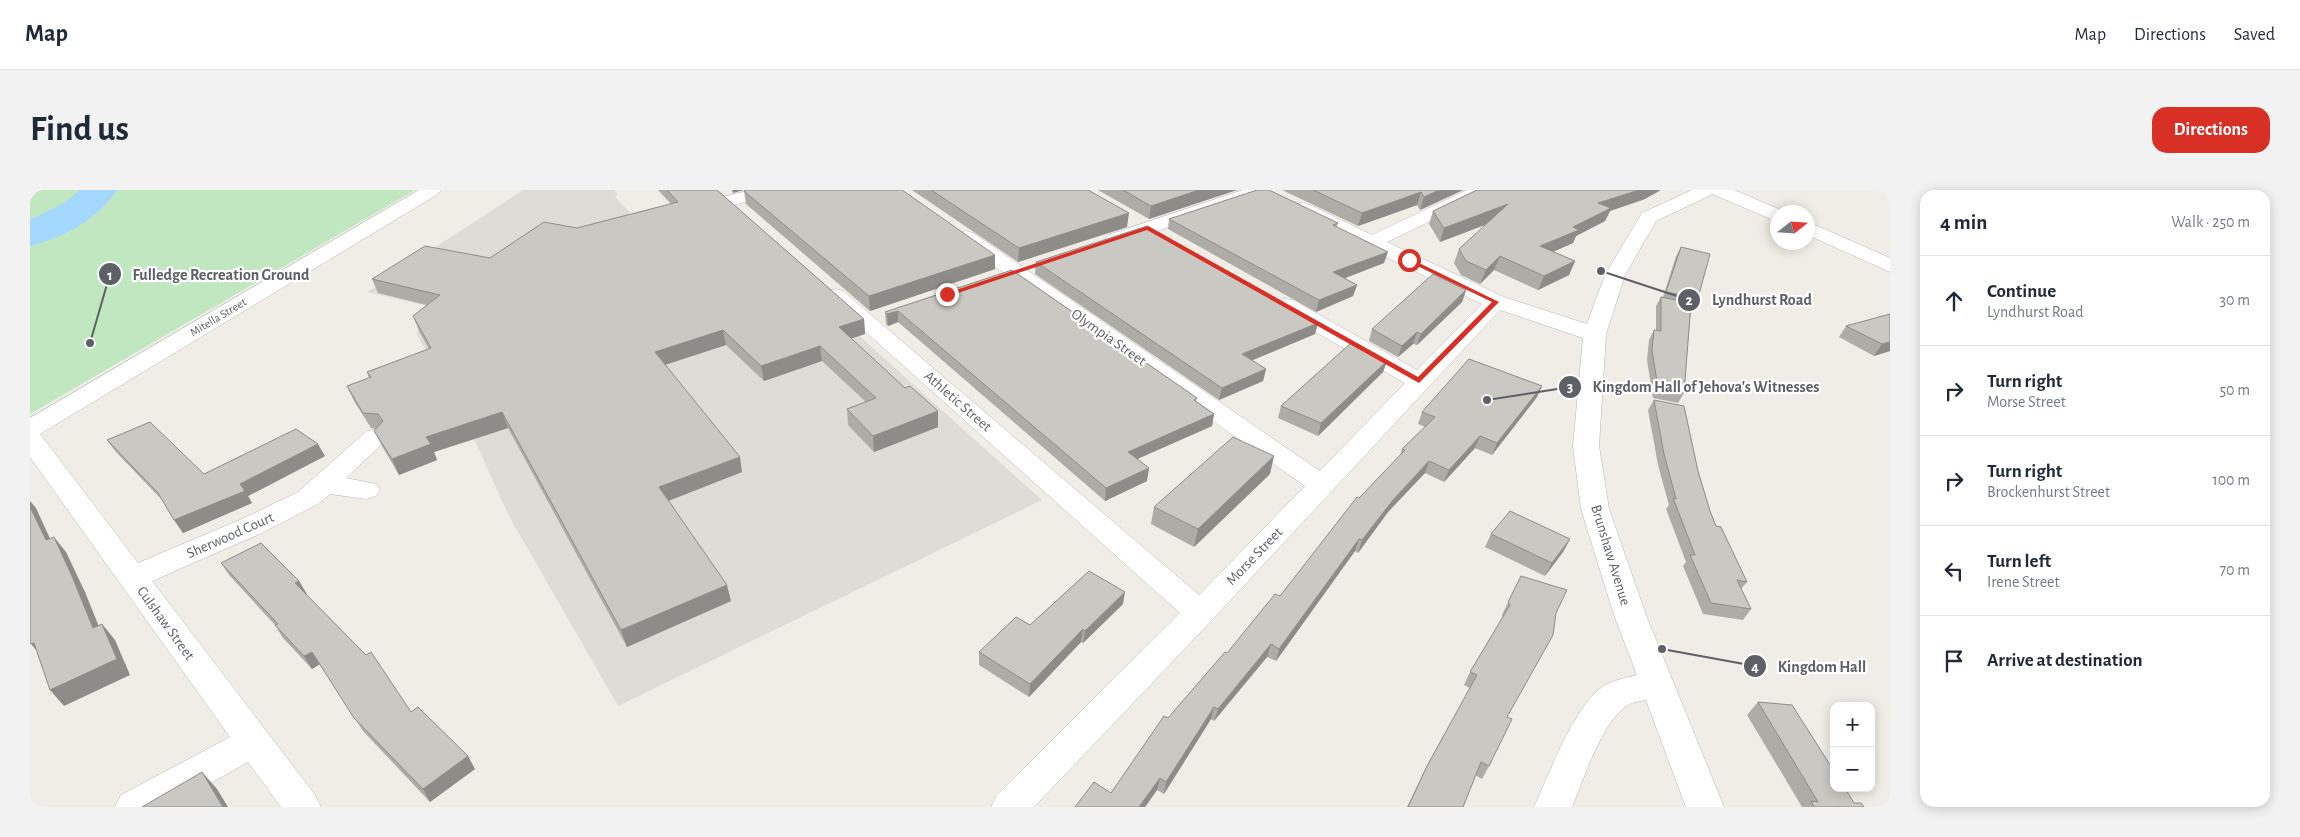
<!DOCTYPE html>
<html lang="en">
<head>
<meta charset="utf-8">
<style>
  :root { --surface:#fff; --page:#f2f2f3; --text:#1f2937; --muted:#747a83; --line:#e0e1e3; --accent:#d93025 }
  body { margin:0; font-family:"Alegreya Sans",sans-serif; background:var(--page); color:var(--text) }
  .controls { position:absolute; right:15px; bottom:15px; display:grid; overflow:hidden; border-radius:10px; box-shadow:0 2px 12px #0003 }
  .controls button { width:45px; height:45px; display:grid; place-items:center; padding:0; border:0; border-bottom:1px solid var(--line); background:var(--surface); color:var(--text); font:25px sans-serif }
  .compass { position:absolute; left:1740px; top:15px; width:45px; height:45px; border-radius:50%; background:var(--surface); box-shadow:0 2px 12px #0003; rotate:73deg }
  .stop { position:absolute; width:15px; height:15px; margin:-11px; border:4px solid #d93025; border-radius:50%; background:#fff }
  .stop.end { background:#d93025; border-color:#fff; box-shadow:0 1px 5px #0008 }
  .list { margin:0; padding:0; list-style:none }
  h2 { display:flex; justify-content:space-between; align-items:center; height:65px; margin:0; padding:0 20px; font-size:21px }
  h2 small { font-size:16px; font-weight:400; color:var(--muted) }
  .list li { display:grid; grid-template-columns:32px 1fr auto; gap:15px; align-items:center; box-sizing:border-box; height:90px; padding:0 20px; border-top:1px solid var(--line) }
  .list b { display:block; font-size:19px; white-space:nowrap }
  .list p { margin:0; font-size:16px; white-space:nowrap; color:var(--muted) }
  .list em { font-size:16px; font-style:normal; color:var(--muted) }
  .icon { flex:none; width:28px; height:28px; fill:none; stroke:currentColor; stroke-width:2; stroke-linecap:round; stroke-linejoin:round }
  .map { position:relative; flex:none; width:1860px; height:617px; overflow:hidden; border-radius:15px }
  header { display:flex; align-items:center; gap:30px; box-sizing:border-box; height:70px; padding:0 25px; background:var(--surface); border-bottom:1px solid var(--line) }
  header strong { font-size:24px }
  nav { display:flex; gap:28px; margin-inline-start:auto; font-size:18px }
  .intro { display:flex; align-items:center; justify-content:space-between; box-sizing:border-box; height:120px; padding:0 30px }
  h1 { margin:0; font-size:35px }
  .button { padding:12px 22px; border-radius:15px; background:var(--accent); color:#fff; font-size:18px; font-weight:700 }
  main { display:flex; gap:30px; padding:0 30px }
  aside { flex:1; background:var(--surface); border-radius:15px; box-shadow:0 2px 12px #0003 }
  .map>svg:first-child { display:block }
  .industrial { fill:#dedcd7 }
  .green { fill:#c1e7c1 }
  .lines { fill:none; stroke-linecap:round; stroke-linejoin:round }
  .river { fill:#a5d8ff; fill-rule:evenodd }
  .minor-casing { stroke:#b5b8bc; stroke-width:1 }
  .tertiary-casing { stroke:#b5b8bc; stroke-width:1 }
  .minor { fill:#fff; fill-rule:evenodd }
  .tertiary { fill:#fff; fill-rule:evenodd }
  .wall { fill:#aeaca7 }
  .shaded-wall { fill:#8d8c88 }
  .building { fill:#cac8c2; stroke:#8d8c88 }
  .route { fill:#d93025 }
  .labels { text-anchor:middle; stroke-width:4.5; stroke-linejoin:round; paint-order:stroke }
  .far-street-label { font-size:12px; fill:#5d6166; stroke:#fff }
  .street-label { font-size:15px; fill:#5d6166; stroke:#fff }
  .leader { fill:none; stroke:#5d6166; stroke-width:2 }
  .callout-dot { fill:#5d6166; stroke:#fff; stroke-width:2 }
  .mark-label { font-size:15px; text-anchor:middle; font-weight:bold; fill:#fff }
  .callout-label { font-size:16px; text-anchor:middle; font-weight:bold; fill:#5d6166; stroke:#fff; stroke-width:4.5; stroke-linejoin:round; paint-order:stroke }
</style>
</head>
<body>
<header>
<strong>Map</strong>
<nav><a>Map</a><a>Directions</a><a>Saved</a></nav>
</header>
<div class="intro"><h1>Find us</h1><a class="button">Directions</a></div>
<main>
<div class="map">
<svg width="1860" height="617" viewBox="0 0 1860 617">
  <rect width="100%" height="100%" fill="#efede5"/>
  <polygon class="industrial" points="493,0 584,0 588,4 585,7 605,28 678,10 1012,310 588,516 479,326 444,249 386,143 415,120 337,102"/>
  <polygon class="green" points="0,0 385,0 0,224"/>
  <g class="lines">
    <path class="river" d="M50,0H87C67,30 35,47 0,56V30L34,13Z"/>
    <defs>
      <g id="minor">
        <polygon points="389,0 411,0 408,4 10,244 108,373 212,329 268,302 337,241 346,239 355,241 359,247 316,288 346,294 350,300 346,306 336,309 300,304 288,314 232,343 122,391 285,605 291,617 251,617 218,572 138,617 85,617 91,605 200,547 0,267 0,228"/>
        <polygon points="721,0 751,0 748,4 699,16 693,15 690,11 693,7"/>
        <polygon points="1213,0 1240,0 1237,4 1092,53 1085,55 1078,53 1075,49 1078,45"/>
        <path d="M1437,0H1460L1457,4L1357,52L1474,107L1557,134L1575,85L1612,23L1662,0H1686L1683,4L1626,31L1595,85L1576,144L1569,256L1579,319L1616,425L1694,617H1656L1616,510C1610,511 1603,512 1598,515C1571,532 1554,589 1542,617H1504C1519,585 1543,519 1571,498C1580,491 1595,488 1607,485L1584,425L1551,319L1543,256L1553,148L1470,120L1181,431L1004,617H961L967,605L1150,423L799,109L795,105L799,101L806,99L813,101L1169,405L1275,296L929,51L926,47L929,43L936,41L943,43L1290,281L1375,193L1247,120L1244,115L1247,110L1255,109L1263,110L1387,180L1452,114L1266,23L1264,19L1266,15L1273,13L1280,15L1342,45Z"/>
      </g>
      <g id="tertiary">
        <polygon points="1679,0 1704,0 1756,22 1748,22 1748,30 1741,29 1682,4"/>
        <polygon points="1778,32 1860,68 1860,82 1778,45"/>
      </g>
    </defs>
    <use href="#minor" class="minor-casing"/>
    <use href="#tertiary" class="tertiary-casing"/>
    <use href="#minor" class="minor"/>
    <use href="#tertiary" class="tertiary"/>
  </g>
  <g class="wall">
    <polygon points="628,0 687,0 834,129 835,144 821,148 875,198 908,221 908,237 844,262 818,235 817,219 836,212 792,171 734,191 696,155 635,175 712,282 638,311 701,411 597,457 478,238 404,262 407,270 369,285 352,256 344,241 346,239 341,238 324,211 317,196 339,188 337,182 399,159 389,141 383,126 397,115 348,103 342,89 460,68 547,38 641,14"/>
    <polygon points="882,0 1058,0 1097,37 988,72"/>
    <polygon points="1068,0 1207,0 1119,29"/>
    <polygon points="1252,0 1433,0 1390,20 1387,15 1328,36"/>
    <polygon points="714,1 965,65 965,79 840,121 716,14"/>
    <polygon points="1615,9 1580,21 1575,31 1546,46 1543,53 1523,62 1545,71 1539,85 1508,100 1464,80 1450,94 1431,85 1424,73 1429,59 1457,34 1410,52 1399,34 1403,21"/>
    <polygon points="1139,29 1308,33 1307,37 1354,73 1314,88 1327,95 1323,106 1286,122 1138,39"/>
    <polygon points="1651,57 1668,108 1663,117 1661,117 1654,203 1648,213 1623,208 1617,170 1619,150 1624,140 1626,140 1626,116 1631,107 1633,107 1646,66"/>
    <polygon points="1006,72 1288,133 1285,144 1222,170 1236,179 1233,191 1189,210 1005,84"/>
    <polygon points="982,80 1167,208 1166,211 1184,224 1182,236 1107,269 1117,291 1075,311 868,132 858,136 856,134 855,122"/>
    <polygon points="1436,100 1432,112 1387,155 1383,154 1368,167 1339,151 1342,139"/>
    <polygon points="1860,124 1860,161 1844,166 1809,147 1816,136"/>
    <polygon points="1357,171 1353,182 1288,246 1248,228 1251,216"/>
    <polygon points="1512,196 1507,207 1462,265 1445,258 1414,292 1395,283 1358,322 1328,363 1325,361 1246,471 1237,467 1184,531 1181,529 1134,604 1127,600 1115,617 1045,617 1081,603 1138,528 1250,406 1329,308 1370,266 1372,259 1395,237 1388,234 1392,222"/>
    <polygon points="1624,210 1668,281 1680,321 1686,336 1717,392 1711,399 1721,419 1713,430 1673,424 1653,376 1656,372 1636,319 1639,315 1628,275 1618,220"/>
    <polygon points="77,250 174,284 295,266 218,306 222,313 153,343 134,312 86,262"/>
    <polygon points="1240,284 1164,357 1121,334 1124,317"/>
    <polygon points="1461,344 1540,349 1533,362 1515,386 1455,357"/>
    <polygon points="191,373 269,391 276,404 381,522 445,579 400,612 333,541 290,474 282,479 253,448 245,435 200,386"/>
    <polygon points="1491,386 1526,423 1477,527 1459,576 1452,589 1445,585 1433,617 1377,617 1397,576 1440,498 1434,495 1440,482 1473,427 1472,425"/>
    <polygon points="1093,414 1053,453 1051,452 999,507 949,475 949,462"/>
    <polygon points="1728,512 1824,613 1834,617 1772,617 1717,525"/>
  </g>
  <g class="shaded-wall">
    <polygon points="702,0 714,0 703,3"/>
    <polygon points="1169,0 1207,0 1119,29 1121,16"/>
    <polygon points="1409,0 1433,0 1390,20 1394,7"/>
    <polygon points="1609,0 1631,0 1615,9 1580,21 1575,31 1546,46 1543,53 1504,70 1510,56 1543,37 1568,13"/>
    <polygon points="1391,2 1387,15 1328,36 1332,23"/>
    <polygon points="1478,14 1473,28 1410,52 1414,38"/>
    <polygon points="1099,23 1097,37 988,72 989,58"/>
    <polygon points="1358,62 1354,73 1300,94 1303,82"/>
    <polygon points="965,65 965,79 840,121 839,106"/>
    <polygon points="1470,66 1464,80 1450,94 1456,80"/>
    <polygon points="1545,71 1539,85 1508,100 1514,86"/>
    <polygon points="1327,95 1323,106 1286,122 1289,110"/>
    <polygon points="1436,100 1432,112 1387,155 1391,144"/>
    <polygon points="868,121 868,132 858,136 857,124"/>
    <polygon points="834,129 835,144 811,152 809,137"/>
    <polygon points="1288,133 1285,144 1209,176 1212,164"/>
    <polygon points="693,140 696,155 628,177 625,162"/>
    <polygon points="1387,142 1383,154 1368,167 1372,156"/>
    <polygon points="1860,152 1860,161 1844,166 1852,154"/>
    <polygon points="790,156 792,171 734,191 731,176"/>
    <polygon points="1357,171 1353,182 1288,246 1291,233"/>
    <polygon points="1236,179 1233,191 1189,210 1192,198"/>
    <polygon points="1512,196 1507,207 1462,265 1467,253"/>
    <polygon points="908,221 908,237 844,262 843,246"/>
    <polygon points="472,222 478,238 404,262 407,270 369,285 362,269 396,247"/>
    <polygon points="1184,224 1182,236 1096,274 1098,262"/>
    <polygon points="1450,246 1445,258 1414,292 1419,280"/>
    <polygon points="288,254 295,266 218,306 222,313 153,343 144,330 210,294"/>
    <polygon points="1244,266 1240,284 1164,357 1168,339"/>
    <polygon points="710,267 712,282 633,313 629,297"/>
    <polygon points="1399,271 1395,283 1358,322 1328,363 1332,350 1363,310"/>
    <polygon points="1119,278 1117,291 1075,311 1076,298"/>
    <polygon points="0,311 6,318 28,366 16,350 0,317"/>
    <polygon points="24,347 36,362 55,402 76,454 63,438"/>
    <polygon points="1329,349 1325,361 1246,471 1249,459"/>
    <polygon points="1540,349 1533,362 1515,386 1522,373"/>
    <polygon points="269,391 277,404 273,406 265,393"/>
    <polygon points="697,395 701,411 597,457 591,440"/>
    <polygon points="1095,402 1093,414 1053,453 1055,441"/>
    <polygon points="72,434 85,450 100,485 34,516 20,500"/>
    <polygon points="1053,439 1051,452 999,507 1000,494"/>
    <polygon points="4,453 15,470 1,454"/>
    <polygon points="1241,454 1237,467 1184,531 1188,519"/>
    <polygon points="282,462 290,474 282,479 274,466"/>
    <polygon points="1184,517 1181,529 1134,604 1136,592"/>
    <polygon points="438,566 445,579 400,612 393,599"/>
    <polygon points="172,582 187,599 198,617 193,617"/>
    <polygon points="1130,588 1127,600 1115,617 1109,617"/>
  </g>
  <g class="building">
    <polygon points="637,0 687,0 834,129 809,137 875,198 880,196 908,221 843,246 817,219 846,208 790,156 731,176 693,140 625,162 710,267 629,297 697,395 591,440 472,222 396,247 401,254 362,269 344,241 353,231 348,224 333,223 317,196 341,187 337,182 401,158 383,126 410,105 342,89 395,56 460,68 514,32 547,38 648,12"/>
    <polygon points="717,0 872,0 965,65 839,106 714,1"/>
    <polygon points="901,0 1058,0 1099,23 989,58"/>
    <polygon points="1093,0 1169,0 1121,16"/>
    <polygon points="1227,0 1239,0 1308,33 1303,35 1358,62 1303,82 1327,95 1289,110 1139,29"/>
    <polygon points="1283,0 1409,0 1394,7 1391,2 1332,23"/>
    <polygon points="1447,0 1609,0 1568,13 1581,18 1543,37 1549,40 1510,56 1545,71 1514,86 1470,66 1456,80 1436,71 1429,59 1478,14 1414,38 1403,21"/>
    <polygon points="1117,36 1288,133 1212,164 1236,179 1192,198 1006,72"/>
    <polygon points="1651,57 1680,64 1668,108 1636,102"/>
    <polygon points="982,80 1167,208 1164,210 1184,224 1098,262 1119,278 1076,298 868,121 857,124 855,122"/>
    <polygon points="1403,84 1436,100 1391,144 1387,142 1372,156 1342,139"/>
    <polygon points="1631,107 1661,113 1654,203 1628,198 1622,160 1624,140 1631,141"/>
    <polygon points="1860,124 1860,152 1852,154 1816,136"/>
    <polygon points="1322,152 1357,171 1291,233 1251,216"/>
    <polygon points="1439,169 1512,196 1467,253 1450,246 1419,280 1399,271 1363,310 1332,350 1329,349 1249,459 1241,454 1188,519 1184,517 1136,592 1130,588 1109,617 1045,617 1064,592 1081,603 1134,526 1138,528 1195,462 1197,463 1245,404 1250,406 1327,307 1329,308 1375,260 1372,259 1405,227 1392,222"/>
    <polygon points="1624,210 1654,216 1668,281 1680,321 1686,336 1691,337 1717,392 1707,390 1721,419 1681,413 1660,365 1665,365 1643,308 1646,309 1634,264"/>
    <polygon points="120,232 174,284 266,239 288,254 210,294 215,301 144,330 128,303 77,250"/>
    <polygon points="1203,247 1244,266 1168,339 1124,317"/>
    <polygon points="0,317 16,350 24,347 42,386 63,438 72,434 87,469 20,500 4,453 1,454 0,452"/>
    <polygon points="1480,321 1540,349 1522,373 1461,344"/>
    <polygon points="231,353 269,391 265,393 336,465 341,462 381,522 388,517 438,566 393,599 324,528 282,462 274,466 245,435 248,434 191,373"/>
    <polygon points="1059,381 1095,402 1055,441 1053,439 1000,494 949,462 986,427 1000,435"/>
    <polygon points="1491,386 1537,400 1526,423 1523,445 1477,527 1482,529 1459,576 1451,572 1433,617 1378,617 1397,576 1447,485 1440,482 1480,415 1478,412"/>
    <polygon points="1728,512 1762,515 1804,581 1804,598 1815,598 1824,613 1831,613 1834,617 1784,617 1781,611 1788,612"/>
    <polygon points="172,582 193,617 112,617"/>
  </g>
  <polygon class="route" points="1118,36 1388,187 1462,112 1377,71 1377,69 1381,69 1469,112 1389,193 1117,40 919,106 914,104"/>
  <g class="labels">
    <g class="far-street-label">
      <text transform="translate(188 127) rotate(-31)" y="4">Mitella Street</text>
    </g>
    <g class="street-label">
      <text transform="translate(1079 147) rotate(35)" y="5">Olympia Street</text>
      <text transform="translate(928 211) rotate(41)" y="5">Athletic Street</text>
      <text transform="translate(200 345) rotate(-24)" y="5">Sherwood Court</text>
      <text transform="translate(1581 365) rotate(73)" y="5">Brunshaw Avenue</text>
      <text transform="translate(1224 366) rotate(-46)" y="5">Morse Street</text>
      <text transform="translate(136 433) rotate(54)" y="5">Culshaw Street</text>
    </g>
  </g>
  <path class="leader" d="M60 153L80 84M1571 81L1659 110M1457 210L1540 197M1632 459L1725 476"/>
  <g class="callout-dot">
    <circle cx="60" cy="153" r="5"/>
    <circle cx="1571" cy="81" r="5"/>
    <circle cx="1457" cy="210" r="5"/>
    <circle cx="1632" cy="459" r="5"/>
    <circle cx="80" cy="84" r="12"/>
    <circle cx="1659" cy="110" r="12"/>
    <circle cx="1540" cy="197" r="12"/>
    <circle cx="1725" cy="476" r="12"/>
  </g>
  <g class="mark-label">
    <text x="80" y="90">1</text>
    <text x="1659" y="115">2</text>
    <text x="1540" y="202">3</text>
    <text x="1725" y="482">4</text>
  </g>
  <g class="callout-label">
    <text x="191" y="90">Fulledge Recreation Ground</text>
    <text x="1732" y="115">Lyndhurst Road</text>
    <text x="1676" y="202">Kingdom Hall of Jehova's Witnesses</text>
    <text x="1792" y="482">Kingdom Hall</text>
  </g>
</svg>
<div class="controls">
<button>+</button>
<button>−</button>
</div>
<svg class="compass" viewBox="-18 -18 36 36"><path d="M0-13l5 13h-10z" fill="#e53935"/><path d="M0 13l5-13h-10z" fill="#747a83"/></svg>
<div class="stop" style="left:1379px;top:70px"></div>
<div class="stop end" style="left:917px;top:104px"></div>
</div>
<aside>
<h2>4 min<small>Walk · 250 m</small></h2>
<ul class="list">
<li><svg class="icon" aria-label="ahead" viewBox="0 0 24 24"><path d="M12 20V5M6 11l6-6 6 6"/></svg><div><b>Continue</b><p>Lyndhurst Road</p></div><em>30 m</em></li>
<li><svg class="icon" aria-label="right" viewBox="0 0 24 24"><path d="M7 20v-9h11M14 6l5 5-5 5"/></svg><div><b>Turn right</b><p>Morse Street</p></div><em>50 m</em></li>
<li><svg class="icon" aria-label="right" viewBox="0 0 24 24"><path d="M7 20v-9h11M14 6l5 5-5 5"/></svg><div><b>Turn right</b><p>Brockenhurst Street</p></div><em>100 m</em></li>
<li><svg class="icon" aria-label="left" viewBox="0 0 24 24"><path d="M17 20v-9H6M10 6l-5 5 5 5"/></svg><div><b>Turn left</b><p>Irene Street</p></div><em>70 m</em></li>
<li><svg class="icon" aria-label="arrive" viewBox="0 0 24 24"><path d="M6 21V4h12l-3 4 3 4H6"/></svg><div><b>Arrive at destination</b></div></li>
</ul>
</aside>
</main>
</body>
</html>
